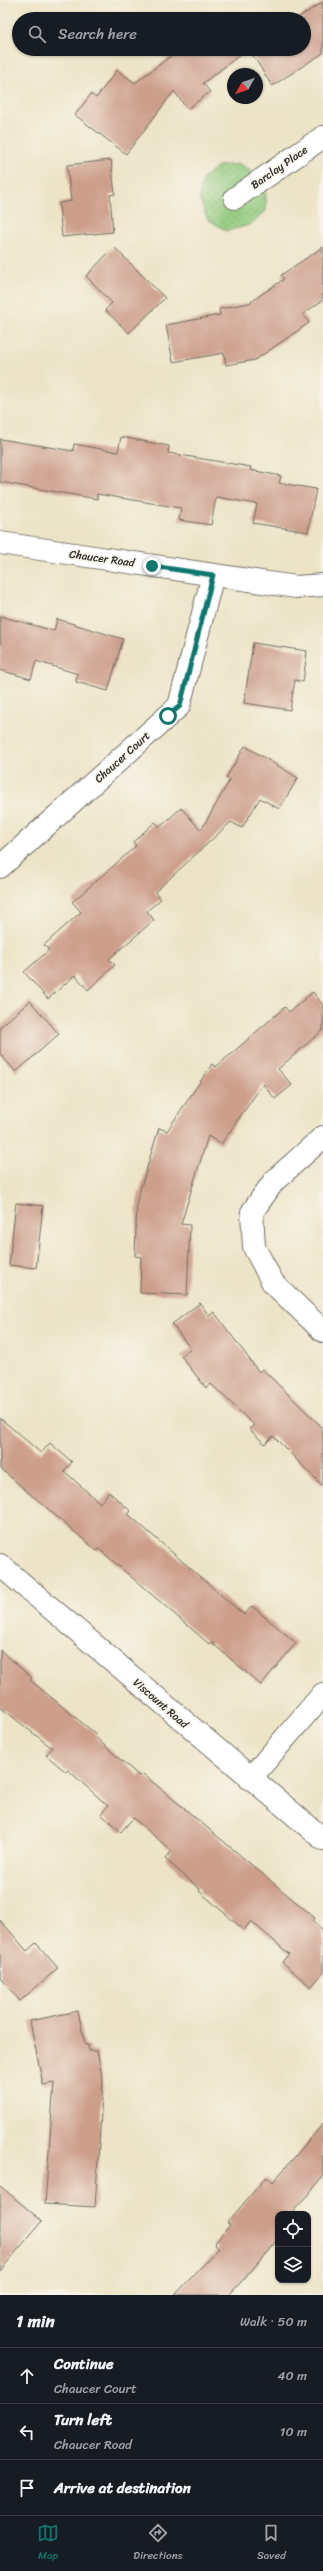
<!DOCTYPE html>
<html lang="en">
<head>
<meta charset="utf-8">
<style>
  :root { --surface:#171b24; --page:#20242c; --text:#f1f3f6; --muted:#9ea1a6; --line:#363941; --accent:#0f766e }
  body { margin:0; font-family:Sriracha,sans-serif; background:var(--page); color:var(--text) }
  .controls { position:absolute; right:12px; bottom:12px; display:grid; overflow:hidden; border-radius:8px; box-shadow:0 1px 3px #0004 }
  .controls button { width:36px; height:36px; display:grid; place-items:center; padding:0; border:0; border-bottom:1px solid var(--line); background:var(--surface); color:var(--text); font:20px sans-serif }
  .compass { position:absolute; left:227px; top:68px; width:36px; height:36px; border-radius:50%; background:var(--surface); box-shadow:0 1px 3px #0004; rotate:230deg }
  .stop { position:absolute; width:12px; height:12px; margin:-9px; border:3px solid #0f766e; border-radius:50%; background:#fff }
  .stop.end { background:#0f766e; border-color:#fff; box-shadow:0 1px 4px #0008 }
  .list { margin:0; padding:0; list-style:none }
  h2 { display:flex; justify-content:space-between; align-items:center; height:52px; margin:0; padding:0 16px; font-size:17px }
  h2 small { font-size:13px; font-weight:400; color:var(--muted) }
  .list li { display:grid; grid-template-columns:26px 1fr auto; gap:12px; align-items:center; box-sizing:border-box; height:56px; padding:0 16px; border-top:1px solid var(--line) }
  .list b { display:block; font-size:15px; white-space:nowrap }
  .list p { margin:0; font-size:13px; white-space:nowrap; color:var(--muted) }
  .list em { font-size:13px; font-style:normal; color:var(--muted) }
  .icon { flex:none; width:22px; height:22px; fill:none; stroke:currentColor; stroke-width:2; stroke-linecap:round; stroke-linejoin:round }
  .map { position:relative; flex:none; width:323px; height:2295px; overflow:hidden }
  .search { position:absolute; background:var(--surface); box-shadow:0 1px 3px #0004; left:12px; right:12px; top:12px; height:44px; display:flex; align-items:center; gap:10px; box-sizing:border-box; padding:0 14px; border-radius:22px; color:var(--muted); font-size:15px }
  .sheet { height:220px; background:var(--surface) }
  nav { display:flex; justify-content:space-around; align-items:center; box-sizing:border-box; height:56px; border-top:1px solid var(--line); background:var(--surface); font-size:11px; color:var(--muted) }
  nav a { display:grid; justify-items:center; gap:2px }
  nav .on { color:var(--accent) }
  .map>svg:first-child { display:block }
  .grass { fill:url(#grass-dots); stroke:#5e7a54 }
  .building { fill:#cd9f8b }
  .lines { fill:none; stroke-linecap:round; stroke-linejoin:round }
  .street-casing { stroke:#6f6c62; stroke-width:24 }
  .secondary-casing { stroke:#6f6c62; stroke-width:24 }
  .street { stroke:#fff; stroke-width:22 }
  .secondary { stroke:#fff; stroke-width:22 }
  .route { stroke:#0f766e; stroke-width:5 }
  .labels { text-anchor:middle; stroke-width:3; stroke-linejoin:round; paint-order:stroke }
  .street-label { font-size:11px; fill:#2b2b2b; stroke:#f7f3e8 }
</style>
</head>
<body>
<div class="map">
<svg width="323" height="2295" viewBox="0 0 323 2295">
  <defs>
    <pattern id="grass-dots" width="8" height="8" patternUnits="userSpaceOnUse"><rect width="8" height="8" fill="#90c97c"/><path d="M2 2h.1M6 6h.1" fill="none" stroke="#76a366" stroke-width="1.8" stroke-linecap="round"/></pattern>
  </defs>
  <rect width="100%" height="100%" fill="#f7f3e8"/>
  <filter id="ink" filterUnits="userSpaceOnUse"><feTurbulence type="fractalNoise" baseFrequency=".025" numOctaves="2"/><feDisplacementMap in="SourceGraphic" scale="8" xChannelSelector="R" yChannelSelector="G"/><feConvolveMatrix kernelMatrix="1 2 1 2 8 2 1 2 1" color-interpolation-filters="sRGB"/></filter>
  <filter id="wash" filterUnits="userSpaceOnUse"><feTurbulence type="fractalNoise" baseFrequency=".012" numOctaves="4" result="noise"/><feDisplacementMap in="SourceGraphic" scale="16" xChannelSelector="R" yChannelSelector="G"/><feGaussianBlur stdDeviation="0.9" result="paint"/><feColorMatrix in="noise" values="0 0 0 0 0 0 0 0 0 0 0 0 0 0 0 0 0 1.4 0 .05"/><feComposite in="paint" operator="in"/></filter>
  <g filter="url(#wash)">
    <rect width="100%" height="100%" fill="#ede4c7"/>
    <path class="grass" d="M239,164C264,178 267,183 266,211L250,225L227,231L207,219L199,197L203,178L218,166Z"/>
    <g id="blocks">
      <g class="building">
        <polygon points="323,2 323,53 272,86 249,49 304,49 304,19 296,19"/>
        <polygon points="180,49 248,49 203,83 210,92 187,109 174,91 126,154 75,115 91,94 96,98 117,70 135,83"/>
        <polygon points="111,160 115,194 110,195 113,232 62,237 59,203 71,201 67,165"/>
        <polygon points="114,247 165,298 129,333 105,310 112,303 86,276"/>
        <polygon points="323,247 323,300 303,314 309,323 255,360 226,365 224,353 173,362 166,325 220,315 219,309 249,303 284,279 281,275"/>
        <polygon points="121,437 169,446 168,453 251,467 250,470 281,476 279,483 316,489 308,532 253,523 257,504 216,497 211,525 179,520 181,508 97,494 97,499 0,482 0,439 73,451 74,444 118,452"/>
        <polygon points="0,616 54,631 57,619 123,639 108,691 76,682 78,674 36,661 31,679 0,670"/>
        <polygon points="253,643 307,651 303,682 295,680 290,710 244,703"/>
        <polygon points="245,746 298,778 279,809 260,798 242,828 231,822 155,892 161,899 147,911 154,920 109,959 115,965 88,990 75,975 48,999 24,972 49,950 44,945 81,912 72,902 136,846 133,842 155,822 160,827 181,808 201,830 230,780 226,778"/>
        <polygon points="313,992 323,1005 323,1030 278,1069 292,1085 275,1099 263,1084 221,1144 208,1136 181,1224 190,1225 187,1295 140,1293 141,1257 135,1256 137,1200 159,1128 167,1131 212,1064 216,1067 285,1007 289,1012"/>
        <polygon points="30,1001 59,1034 16,1072 0,1054 0,1027"/>
        <polygon points="16,1203 43,1206 36,1268 9,1265"/>
        <polygon points="200,1303 209,1316 214,1312 259,1372 262,1369 323,1428 323,1486 273,1436 265,1444 249,1429 254,1425 211,1384 206,1388 181,1356 191,1349 172,1324"/>
        <polygon points="0,1418 41,1453 50,1443 72,1462 64,1471 100,1503 109,1492 131,1511 128,1514 244,1615 252,1606 296,1643 261,1685 211,1642 209,1644 99,1549 97,1551 0,1468"/>
        <polygon points="0,1650 32,1678 30,1680 97,1735 95,1737 139,1776 142,1773 315,1918 313,1921 323,1930 323,1973 311,1987 282,1962 289,1954 251,1921 244,1930 199,1891 200,1889 165,1859 172,1851 133,1818 121,1832 101,1814 108,1806 68,1770 66,1772 46,1755 52,1748 0,1707"/>
        <polygon points="0,1920 27,1951 36,1943 58,1968 20,2001 0,1978"/>
        <polygon points="78,2011 85,2045 88,2045 89,2051 97,2051 103,2081 95,2207 45,2204 54,2083 43,2085 30,2021"/>
        <polygon points="323,2124 323,2177 291,2214 278,2214 278,2239 252,2270 229,2295 175,2295 219,2248 214,2244 230,2225 227,2223 266,2177 273,2182"/>
        <polygon points="0,2186 42,2221 0,2271"/>
      </g>
    </g>
  </g>
  <g filter="url(#ink)">
    <use href="#blocks" fill-opacity="0" stroke="#6f6c62" stroke-width="1"/>
    <g class="lines">
      <defs>
        <g id="street">
          <polyline points="235,198 323,137"/>
          <polyline points="0,543 296,587 323,585"/>
          <polyline points="0,867 179,706 213,575"/>
          <polyline points="323,1137 274,1181 252,1212 254,1247 273,1283 323,1331"/>
          <polyline points="250,1779 323,1694"/>
        </g>
        <polyline id="secondary" points="0,1565 323,1839"/>
      </defs>
      <use href="#street" class="street-casing"/>
      <use href="#secondary" class="secondary-casing"/>
      <use href="#street" class="street"/>
      <use href="#secondary" class="secondary"/>
    </g>
  </g>
  <g class="lines" filter="url(#ink)">
    <polyline class="route" points="152,566 213,575 180,706 168,716"/>
  </g>
  <g class="labels">
    <g class="street-label">
      <text transform="translate(279 167) rotate(-35)" y="4">Barclay Place</text>
      <text transform="translate(102 558) rotate(8)" y="4">Chaucer Road</text>
      <text transform="translate(122 757) rotate(-42)" y="4">Chaucer Court</text>
      <text transform="translate(161 1703) rotate(41)" y="4">Viscount Road</text>
    </g>
  </g>
</svg>
<div class="controls">
<button><svg class="icon" aria-label="locate" viewBox="0 0 24 24"><circle cx="12" cy="12" r="6"/><path d="M12 2v4M12 18v4M2 12h4M18 12h4"/></svg></button>
<button><svg class="icon" aria-label="layers" viewBox="0 0 24 24"><path d="M12 4l9 5-9 5-9-5zM3 14l9 5 9-5"/></svg></button>
</div>
<svg class="compass" viewBox="-18 -18 36 36"><path d="M0-13l5 13h-10z" fill="#e53935"/><path d="M0 13l5-13h-10z" fill="#9ea1a6"/></svg>
<div class="stop" style="left:168px;top:716px"></div>
<div class="stop end" style="left:152px;top:566px"></div>
<div class="search"><svg class="icon" aria-label="search" viewBox="0 0 24 24"><circle cx="10" cy="10" r="6"/><path d="M15 15l6 6"/></svg>Search here</div>
</div>
<section class="sheet">
<h2>1 min<small>Walk · 50 m</small></h2>
<ul class="list">
<li><svg class="icon" aria-label="ahead" viewBox="0 0 24 24"><path d="M12 20V5M6 11l6-6 6 6"/></svg><div><b>Continue</b><p>Chaucer Court</p></div><em>40 m</em></li>
<li><svg class="icon" aria-label="left" viewBox="0 0 24 24"><path d="M17 20v-9H6M10 6l-5 5 5 5"/></svg><div><b>Turn left</b><p>Chaucer Road</p></div><em>10 m</em></li>
<li><svg class="icon" aria-label="arrive" viewBox="0 0 24 24"><path d="M6 21V4h12l-3 4 3 4H6"/></svg><div><b>Arrive at destination</b></div></li>
</ul>
</section>
<nav>
<a class="on"><svg class="icon" aria-label="map" viewBox="0 0 24 24"><path d="M3 6l6-2 6 2 6-2v14l-6 2-6-2-6 2zM9 4v14M15 6v14"/></svg>Map</a>
<a><svg class="icon" aria-label="directions" viewBox="0 0 24 24"><path d="M12 3l9 9-9 9-9-9zM9 14v-3h6M13 9l2 2-2 2"/></svg>Directions</a>
<a><svg class="icon" aria-label="saved" viewBox="0 0 24 24"><path d="M7 4h10v16l-5-4-5 4z"/></svg>Saved</a>
</nav>
</body>
</html>
